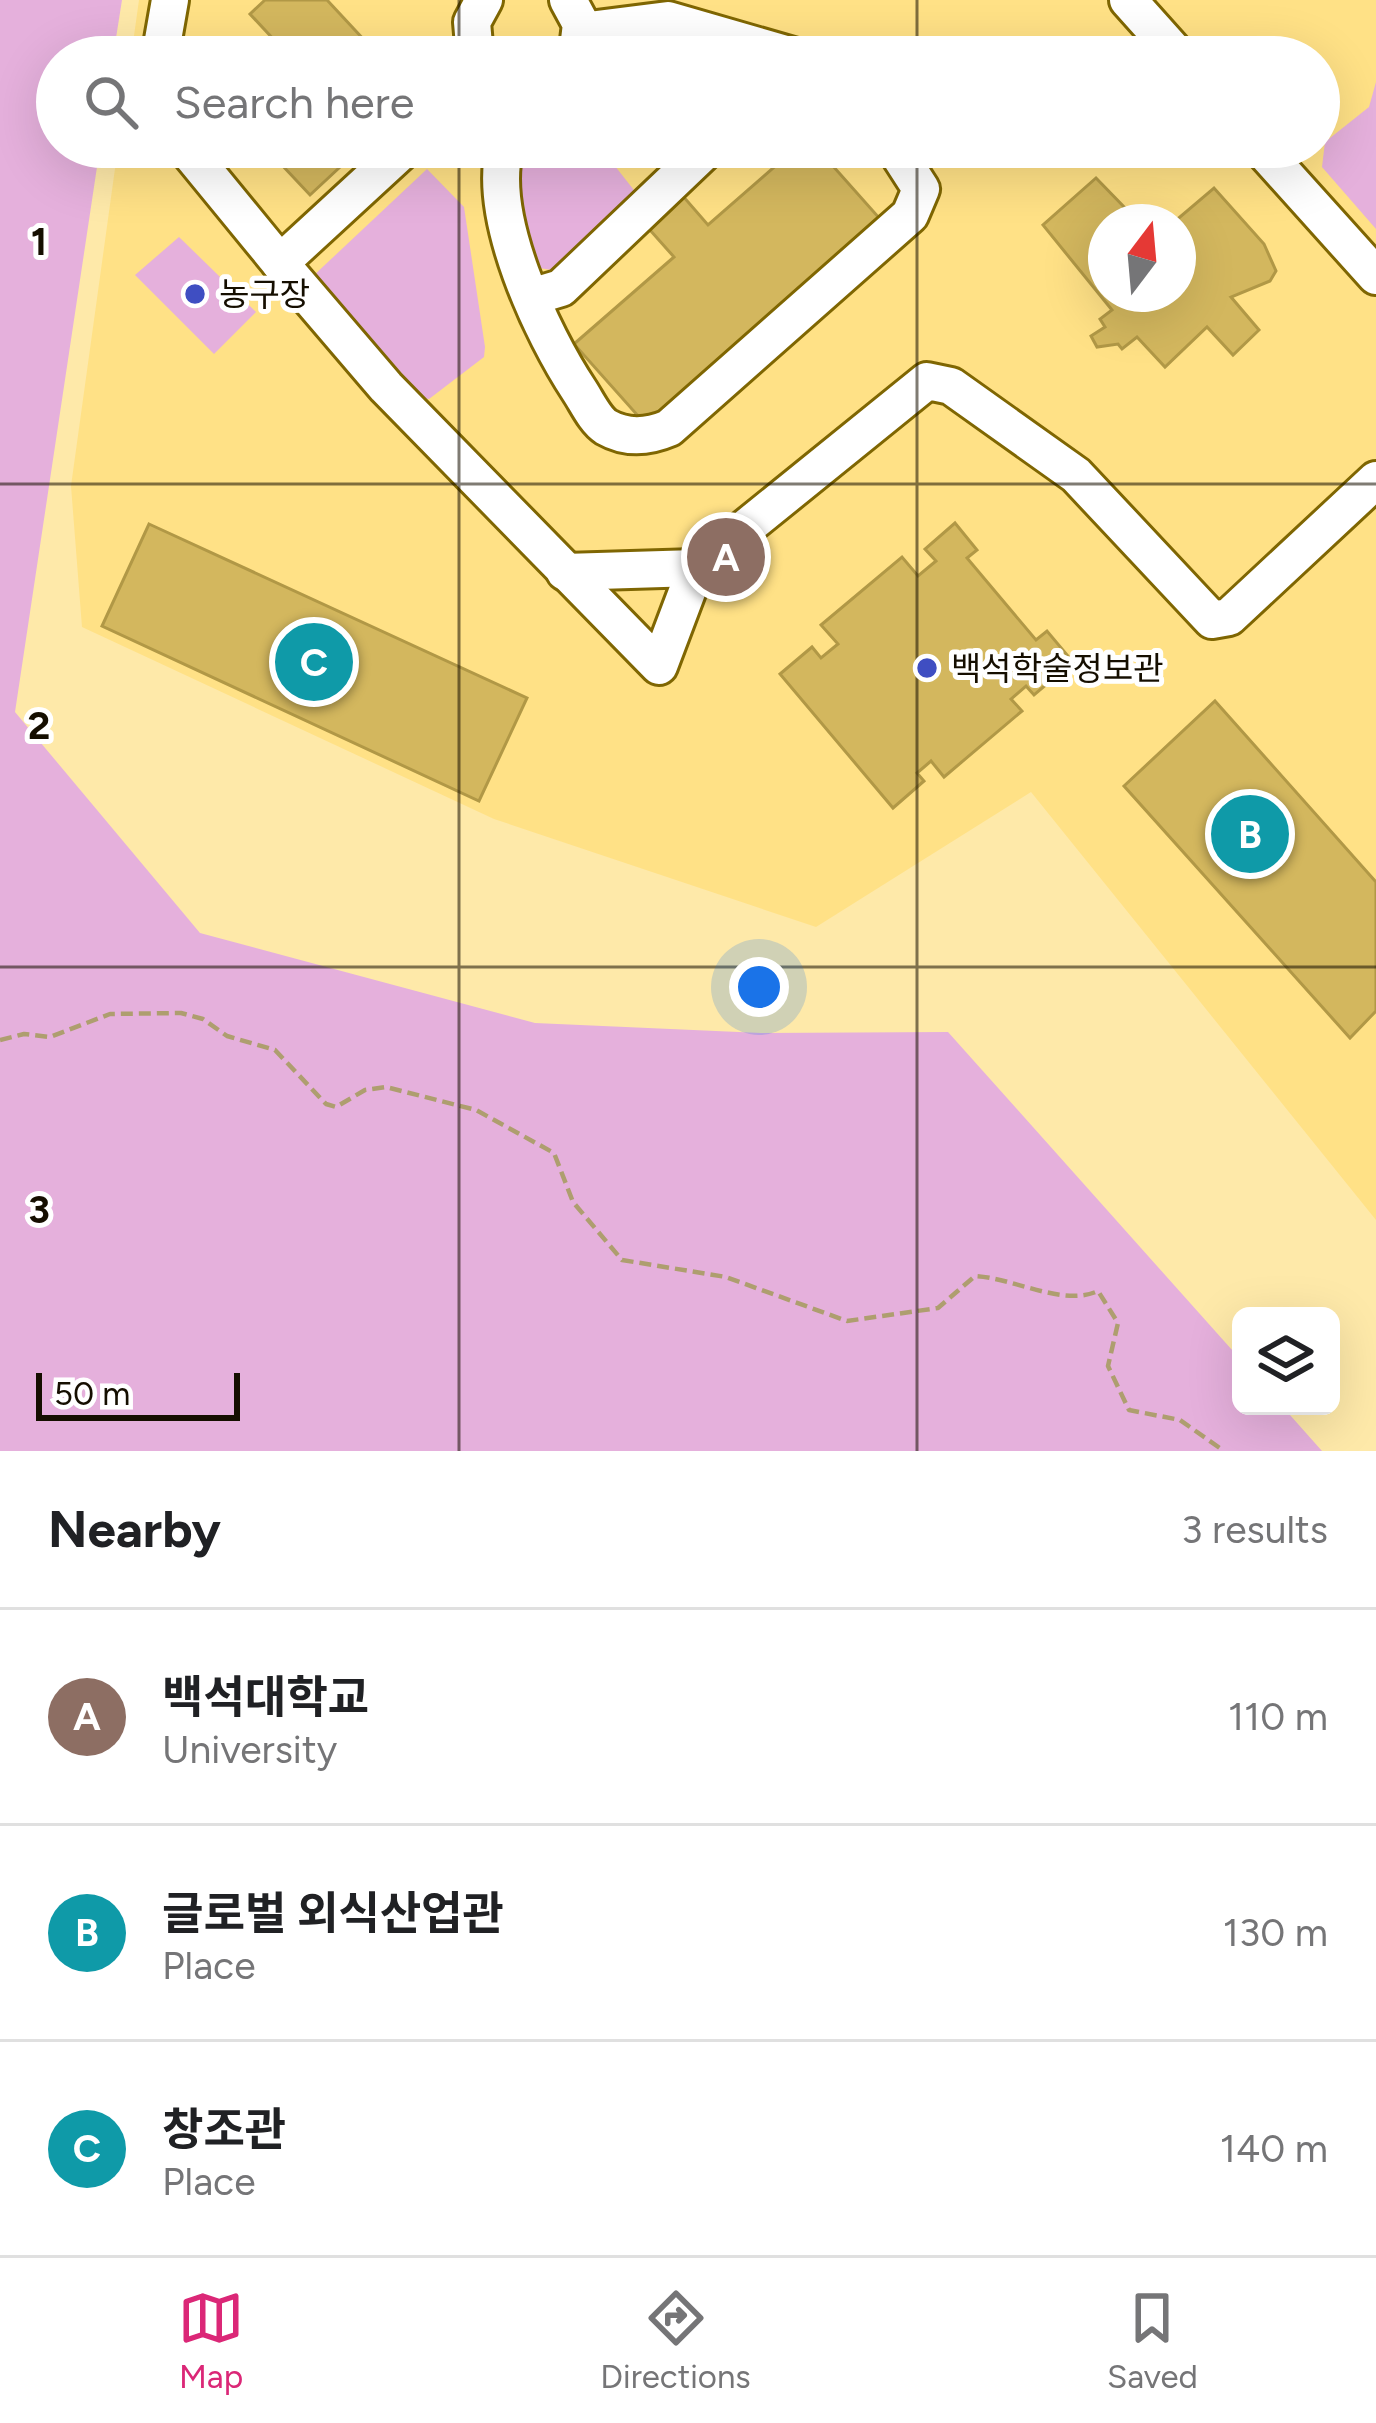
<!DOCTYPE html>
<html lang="en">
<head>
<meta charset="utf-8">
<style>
  :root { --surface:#fff; --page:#f6f6f6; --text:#202124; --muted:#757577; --line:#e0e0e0; --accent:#db2777 }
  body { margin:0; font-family:Figtree,"Noto Sans KR",sans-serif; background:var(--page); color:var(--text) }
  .controls { position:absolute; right:36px; bottom:36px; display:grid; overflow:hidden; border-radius:18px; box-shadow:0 12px 48px #0002 }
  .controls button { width:108px; height:108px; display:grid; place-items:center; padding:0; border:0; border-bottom:3px solid var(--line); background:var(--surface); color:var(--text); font:60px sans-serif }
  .compass { position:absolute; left:1088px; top:204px; width:108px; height:108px; border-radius:50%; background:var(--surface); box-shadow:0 12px 48px #0002; rotate:16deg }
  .scale { position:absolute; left:36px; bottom:30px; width:204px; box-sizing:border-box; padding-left:12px; border:6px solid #150e00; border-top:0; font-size:33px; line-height:42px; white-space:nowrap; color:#150e00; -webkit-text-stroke:9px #fff; paint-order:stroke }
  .you { position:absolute; left:759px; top:987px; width:42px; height:42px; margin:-30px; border:9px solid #fff; border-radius:50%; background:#1a73e8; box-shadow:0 0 0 18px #1a73e833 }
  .badge { display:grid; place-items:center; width:78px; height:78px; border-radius:50%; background:var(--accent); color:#fff; font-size:39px; font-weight:700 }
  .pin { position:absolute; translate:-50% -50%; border:6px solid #fff; box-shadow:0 3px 12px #0006 }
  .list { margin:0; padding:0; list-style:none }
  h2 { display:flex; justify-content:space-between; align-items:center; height:156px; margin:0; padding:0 48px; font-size:51px }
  h2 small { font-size:39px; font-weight:400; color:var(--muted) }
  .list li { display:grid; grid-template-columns:78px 1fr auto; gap:36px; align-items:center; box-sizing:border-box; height:216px; padding:0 48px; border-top:3px solid var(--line) }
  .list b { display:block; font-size:45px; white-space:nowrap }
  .list p { margin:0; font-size:39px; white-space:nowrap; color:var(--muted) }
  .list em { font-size:39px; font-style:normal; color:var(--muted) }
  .icon { flex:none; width:66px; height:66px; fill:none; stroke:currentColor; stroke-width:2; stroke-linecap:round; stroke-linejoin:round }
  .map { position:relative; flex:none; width:1376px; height:1451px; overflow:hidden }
  .search { position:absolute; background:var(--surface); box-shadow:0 12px 48px #0002; left:36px; right:36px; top:36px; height:132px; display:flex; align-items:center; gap:30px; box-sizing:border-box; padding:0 42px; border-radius:66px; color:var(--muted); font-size:45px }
  .sheet { height:804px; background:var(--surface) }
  nav { display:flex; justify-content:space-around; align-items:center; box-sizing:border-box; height:168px; border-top:3px solid var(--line); background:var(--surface); font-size:33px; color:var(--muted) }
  nav a { display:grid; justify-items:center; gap:6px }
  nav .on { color:var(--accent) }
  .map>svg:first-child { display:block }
  .built { fill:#ffe186; fill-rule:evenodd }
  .green { fill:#e5b0dc }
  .building { fill:#d3b75e; stroke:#b19846; stroke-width:3 }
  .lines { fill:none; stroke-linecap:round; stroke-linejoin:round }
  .minor-casing { stroke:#7f6602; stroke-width:42 }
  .path { stroke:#ae9e6f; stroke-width:4.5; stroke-dasharray:12 6; stroke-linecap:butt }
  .minor { stroke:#fff; stroke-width:36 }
  .grid { fill:none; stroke:#150e00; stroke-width:3; stroke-opacity:0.55 }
  .poi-dot { fill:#3f4ec2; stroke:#fff; stroke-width:4.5 }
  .labels { text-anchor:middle; stroke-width:10; stroke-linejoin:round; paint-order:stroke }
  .poi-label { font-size:33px; fill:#150e00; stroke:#fff; text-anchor:start }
  .grid-label { font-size:39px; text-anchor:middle; font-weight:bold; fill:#150e00; stroke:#fff; stroke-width:10; stroke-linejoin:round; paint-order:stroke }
</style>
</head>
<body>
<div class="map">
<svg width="1376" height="1451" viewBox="0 0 1376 1451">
  <rect width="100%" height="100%" fill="#fee9a9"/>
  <path class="built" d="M139,0H1376V1220L1031,792L816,927L494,819L82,627L71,486L118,147H1319V57H131ZM1106,222H1178V294H1106Z"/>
  <g class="green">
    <polygon points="0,0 122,0 113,57 57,57 57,147 100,147 15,712 200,933 535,1023 761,1033 948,1032 1241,1360 1241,1406 1282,1406 1322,1451 0,1451"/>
    <polygon points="644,39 681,41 738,57 603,57"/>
    <polygon points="1376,82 1376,229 1322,167 1325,142 1369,107"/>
    <polygon points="524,147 600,147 637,194 558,271 533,267 517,185"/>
    <polygon points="427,169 464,207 485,347 484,357 429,399 421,398 311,278"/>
    <polygon points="179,237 256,312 214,354 135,275"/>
  </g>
  <g class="building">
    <polygon points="265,0 327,0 380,57 290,57 250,14"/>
    <polygon points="247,41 263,57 210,57 222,46 231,56"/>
    <polygon points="265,147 347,147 354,154 310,195"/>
    <polygon points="797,147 816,147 881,220 647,426 574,344 674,257 633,211 669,180 708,225"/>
    <polygon points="1096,178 1127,210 1124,222 1106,222 1106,294 1178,294 1178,222 1174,222 1214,188 1264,244 1276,271 1270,281 1231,297 1259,330 1233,355 1207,327 1165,367 1137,337 1122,349 1118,344 1097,347 1091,336 1105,327 1100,319 1112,310 1043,225"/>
    <polygon points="1138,215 1167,219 1172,222 1128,222"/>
    <polygon points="955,523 977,550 967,558 1036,640 1047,631 1073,662 1034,695 1026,686 1011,699 1022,711 944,777 931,761 917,773 924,781 893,808 780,674 812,647 821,658 838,644 821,625 902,557 918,576 936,561 925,549"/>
    <polygon points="149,524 527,698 479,801 102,626"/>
    <polygon points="1215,701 1376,882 1376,1011 1350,1038 1124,786"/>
  </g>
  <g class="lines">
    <defs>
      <g id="minor">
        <polyline points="568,0 581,24 577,57"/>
        <polyline points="1128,0 1179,57"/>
        <polyline points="581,31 668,20 796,57"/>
        <polyline points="160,57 170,0"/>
        <polyline points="475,57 472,22 484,0"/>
        <polyline points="185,147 280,263 406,147"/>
        <path d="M505,147C486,216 542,334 579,390C587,402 595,420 606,427C627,439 648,437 669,428L910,215L921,189L894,147"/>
        <polyline points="1260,147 1376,276"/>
        <polyline points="280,263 386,387 659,666 696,568"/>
        <polyline points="531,297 561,288 709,147"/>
        <polyline points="565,572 696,568 927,381 951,386 1076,475 1212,620 1229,617 1376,480"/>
      </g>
    </defs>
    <use href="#minor" class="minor-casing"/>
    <path class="path" d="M0,1040L24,1034L50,1037L110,1014L181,1013L203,1019L227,1036L275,1050L326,1104L336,1107L365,1090L386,1087L476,1110L554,1153L573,1202L622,1260L726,1277L847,1321L938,1308L975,1276C1014,1278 1063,1307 1098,1291L1118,1323L1108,1366L1129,1410L1180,1420L1224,1451"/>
    <use href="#minor" class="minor"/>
  </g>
  <path class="grid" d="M459,0V57M917,0V57M459,147V1451M917,147V1451M0,484H1376M0,967H1376"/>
  <g class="poi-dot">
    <circle cx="195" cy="294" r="12"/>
    <circle cx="927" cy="668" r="12"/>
  </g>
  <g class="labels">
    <g class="poi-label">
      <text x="219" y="306">농구장</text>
      <text x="951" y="680">백석학술정보관</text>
    </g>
  </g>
  <g class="grid-label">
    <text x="39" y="255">1</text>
    <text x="39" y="739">2</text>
    <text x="39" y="1223">3</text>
  </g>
</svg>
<div class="controls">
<button><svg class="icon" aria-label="layers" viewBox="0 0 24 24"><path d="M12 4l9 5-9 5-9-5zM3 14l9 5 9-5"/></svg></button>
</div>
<svg class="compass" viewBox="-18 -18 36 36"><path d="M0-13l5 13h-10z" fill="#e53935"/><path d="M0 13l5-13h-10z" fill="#757577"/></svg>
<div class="scale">50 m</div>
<div class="you"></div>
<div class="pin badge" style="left:726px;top:557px;background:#8d6e63">A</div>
<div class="pin badge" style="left:1250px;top:834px;background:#0f9aa8">B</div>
<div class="pin badge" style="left:314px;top:662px;background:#0f9aa8">C</div>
<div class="search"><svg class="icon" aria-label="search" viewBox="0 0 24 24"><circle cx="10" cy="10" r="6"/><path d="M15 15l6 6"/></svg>Search here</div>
</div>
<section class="sheet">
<h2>Nearby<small>3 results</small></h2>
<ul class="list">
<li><span class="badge" style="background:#8d6e63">A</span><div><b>백석대학교</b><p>University</p></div><em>110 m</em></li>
<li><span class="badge" style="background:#0f9aa8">B</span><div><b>글로벌 외식산업관</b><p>Place</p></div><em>130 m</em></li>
<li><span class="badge" style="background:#0f9aa8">C</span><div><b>창조관</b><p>Place</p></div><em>140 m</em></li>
</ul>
</section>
<nav>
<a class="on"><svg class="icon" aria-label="map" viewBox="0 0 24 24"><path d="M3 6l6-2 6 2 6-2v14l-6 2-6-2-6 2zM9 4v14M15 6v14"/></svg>Map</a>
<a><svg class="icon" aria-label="directions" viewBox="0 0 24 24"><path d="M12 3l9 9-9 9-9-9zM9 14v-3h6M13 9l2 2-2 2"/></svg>Directions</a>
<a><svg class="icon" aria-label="saved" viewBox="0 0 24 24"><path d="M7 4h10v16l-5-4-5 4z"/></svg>Saved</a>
</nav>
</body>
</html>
